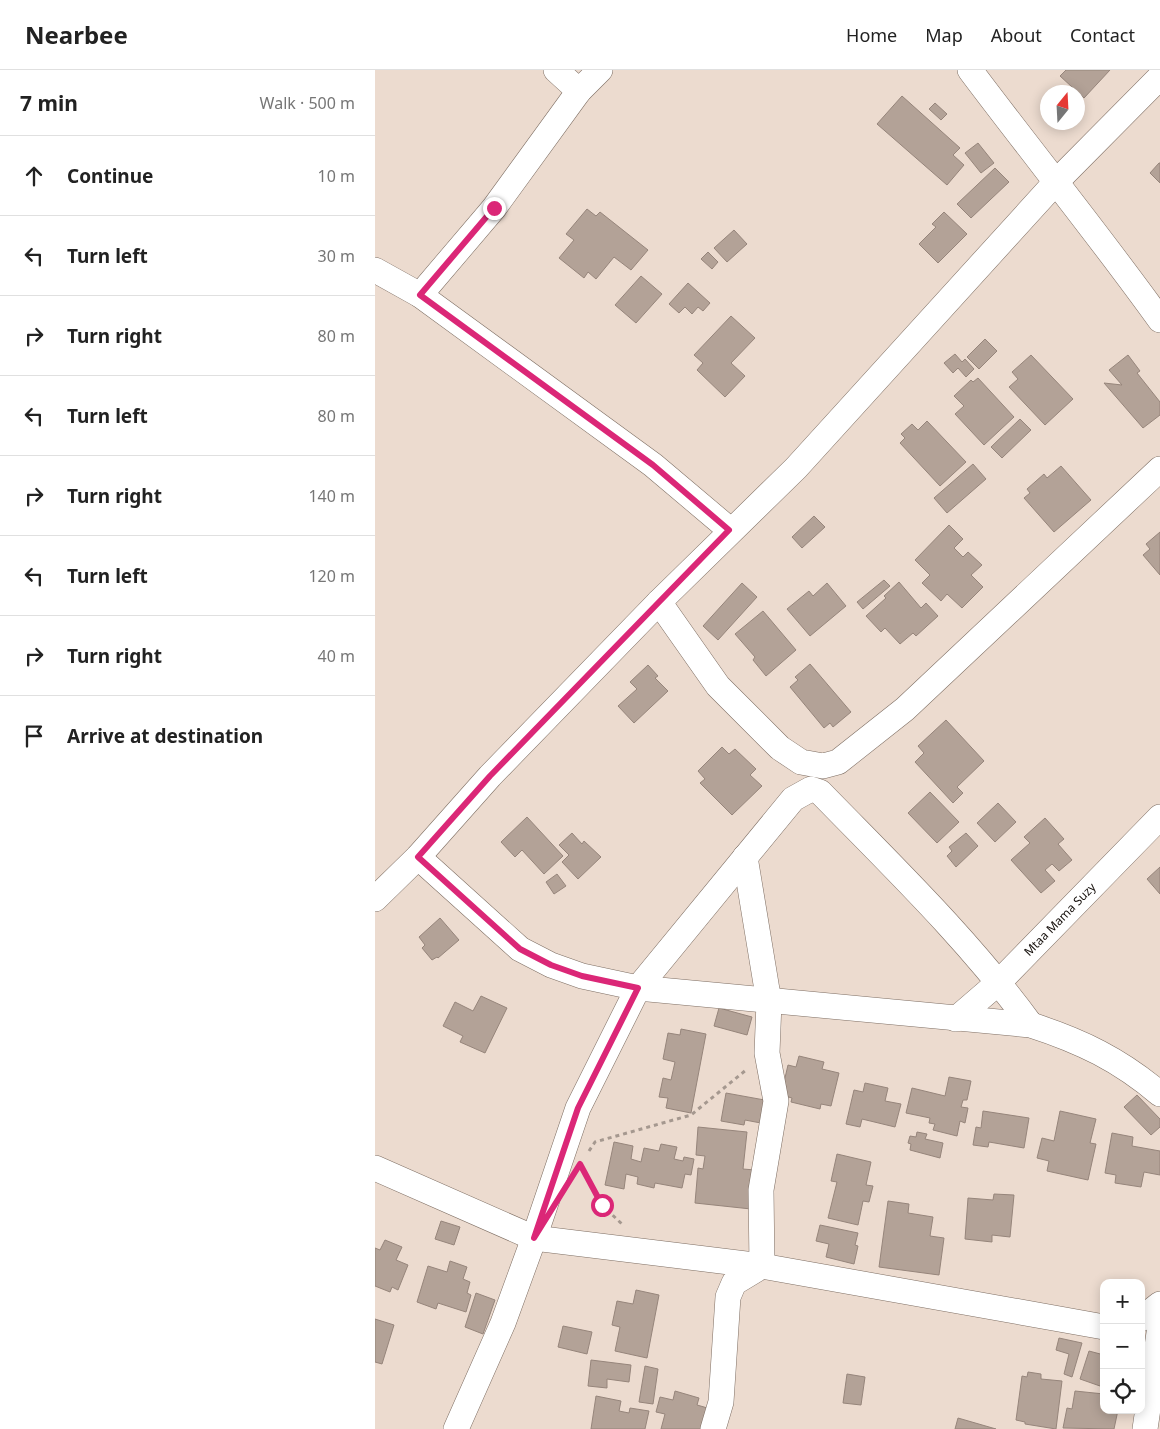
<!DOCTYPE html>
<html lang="en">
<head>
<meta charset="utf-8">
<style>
  :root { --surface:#fff; --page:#f2f2f2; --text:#222; --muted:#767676; --line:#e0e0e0 }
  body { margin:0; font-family:"Noto Sans",sans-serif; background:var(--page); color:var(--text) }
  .controls { position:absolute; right:15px; bottom:15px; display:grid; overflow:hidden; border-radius:10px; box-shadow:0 2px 12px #0003 }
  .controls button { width:45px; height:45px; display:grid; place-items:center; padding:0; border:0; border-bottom:1px solid var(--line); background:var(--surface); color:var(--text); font:25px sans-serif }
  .compass { position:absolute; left:665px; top:15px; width:45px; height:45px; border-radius:50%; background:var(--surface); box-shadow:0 2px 12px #0003; rotate:18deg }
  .stop { position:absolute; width:15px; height:15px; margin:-11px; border:4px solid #db2777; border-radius:50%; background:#fff }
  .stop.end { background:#db2777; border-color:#fff; box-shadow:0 1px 5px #0008 }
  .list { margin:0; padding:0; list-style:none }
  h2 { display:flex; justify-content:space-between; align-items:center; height:65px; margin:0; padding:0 20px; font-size:21px }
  h2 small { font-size:16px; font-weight:400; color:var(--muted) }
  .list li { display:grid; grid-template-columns:32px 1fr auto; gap:15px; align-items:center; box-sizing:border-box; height:80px; padding:0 20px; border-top:1px solid var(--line) }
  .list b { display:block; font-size:19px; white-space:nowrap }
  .list em { font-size:16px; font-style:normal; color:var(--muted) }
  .icon { flex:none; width:28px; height:28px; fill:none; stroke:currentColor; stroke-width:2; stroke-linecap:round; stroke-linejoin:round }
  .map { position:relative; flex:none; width:785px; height:1359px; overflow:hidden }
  header { display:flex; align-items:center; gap:30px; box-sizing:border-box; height:70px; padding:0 25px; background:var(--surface); border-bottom:1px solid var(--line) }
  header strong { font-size:24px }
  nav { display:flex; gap:28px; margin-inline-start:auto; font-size:18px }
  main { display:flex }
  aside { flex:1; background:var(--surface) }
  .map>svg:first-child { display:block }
  .building { fill:#b3a297; stroke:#96857b }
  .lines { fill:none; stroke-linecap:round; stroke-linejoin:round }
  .minor-casing { stroke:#7e6e63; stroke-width:26 }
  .path { stroke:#a5988f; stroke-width:3; stroke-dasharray:4 4; stroke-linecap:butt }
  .minor { stroke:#fff; stroke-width:25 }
  .route { stroke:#db2777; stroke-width:6 }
  .labels { text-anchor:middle; stroke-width:5; stroke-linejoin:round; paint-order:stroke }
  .street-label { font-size:12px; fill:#150f0b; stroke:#fff }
</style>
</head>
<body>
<header>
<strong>Nearbee</strong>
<nav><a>Home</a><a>Map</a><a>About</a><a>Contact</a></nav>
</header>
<main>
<aside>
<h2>7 min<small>Walk · 500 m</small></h2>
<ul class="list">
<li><svg class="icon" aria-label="ahead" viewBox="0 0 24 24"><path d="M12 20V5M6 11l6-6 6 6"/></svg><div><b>Continue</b></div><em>10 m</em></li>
<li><svg class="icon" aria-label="left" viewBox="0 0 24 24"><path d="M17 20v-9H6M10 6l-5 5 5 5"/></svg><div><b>Turn left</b></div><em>30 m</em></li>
<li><svg class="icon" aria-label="right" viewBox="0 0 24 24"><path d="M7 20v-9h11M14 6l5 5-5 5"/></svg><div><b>Turn right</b></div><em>80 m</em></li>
<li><svg class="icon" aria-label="left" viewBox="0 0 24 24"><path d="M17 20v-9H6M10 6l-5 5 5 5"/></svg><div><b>Turn left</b></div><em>80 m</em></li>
<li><svg class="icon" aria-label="right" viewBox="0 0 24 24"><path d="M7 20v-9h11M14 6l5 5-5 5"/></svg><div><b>Turn right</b></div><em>140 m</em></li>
<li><svg class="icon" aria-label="left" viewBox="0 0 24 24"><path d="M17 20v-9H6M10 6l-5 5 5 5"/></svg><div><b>Turn left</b></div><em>120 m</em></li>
<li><svg class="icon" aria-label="right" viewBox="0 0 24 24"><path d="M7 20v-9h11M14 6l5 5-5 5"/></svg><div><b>Turn right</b></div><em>40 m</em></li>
<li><svg class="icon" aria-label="arrive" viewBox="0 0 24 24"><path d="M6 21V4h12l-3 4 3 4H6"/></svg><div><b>Arrive at destination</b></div></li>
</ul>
</aside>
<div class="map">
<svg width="785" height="1359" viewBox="0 0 785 1359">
  <rect width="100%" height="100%" fill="#ecdbcf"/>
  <g class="building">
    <polygon points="691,0 735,0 709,28 685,6"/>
    <polygon points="527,26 585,78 578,85 589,95 572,115 502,54"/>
    <polygon points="560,33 572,44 566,50 554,39"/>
    <polygon points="603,73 619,93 606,103 590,83"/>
    <polygon points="784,93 785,93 785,113 775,103"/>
    <polygon points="620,98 634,112 596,148 582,134"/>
    <polygon points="212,139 221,146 225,142 273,180 256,200 239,187 221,209 213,202 209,208 184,188 199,170 191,164"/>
    <polygon points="569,142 592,164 563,193 544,174 561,157 557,154"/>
    <polygon points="359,160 372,174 352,192 339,178"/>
    <polygon points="333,182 343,192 337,199 326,189"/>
    <polygon points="266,206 287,224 261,253 240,235"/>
    <polygon points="313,213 335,233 328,241 323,237 317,244 310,237 304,243 294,234"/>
    <polygon points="356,246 380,268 356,293 370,306 350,327 322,300 328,293 319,285"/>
    <polygon points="610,269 622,281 604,299 592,287"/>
    <polygon points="580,284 587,292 590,289 599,299 591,307 583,298 578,303 569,293"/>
    <polygon points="656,285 698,329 670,355 634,317 643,309 637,302"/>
    <polygon points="753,285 765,301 762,303 785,332 785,345 768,358 729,313 747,315 734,300"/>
    <polygon points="603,308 639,347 609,375 580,344 589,336 579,326 596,310 598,312"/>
    <polygon points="645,349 656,360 627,388 616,377"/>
    <polygon points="552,351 591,392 565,416 525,373 530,368 526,364 537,354 543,360"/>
    <polygon points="598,394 611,409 572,443 559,428"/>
    <polygon points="686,396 716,430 679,462 649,428 655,423 652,419 669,404 672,408"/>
    <polygon points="439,446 450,457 427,478 417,467"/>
    <polygon points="574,455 588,469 579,478 588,487 593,482 607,495 596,505 608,517 587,538 572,524 566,531 547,513 555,505 540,490"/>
    <polygon points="785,462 785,505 768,485 775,479 771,474"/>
    <polygon points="509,510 515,516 488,539 482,532"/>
    <polygon points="524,512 546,538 551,533 563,546 541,566 538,563 525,574 510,558 506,562 491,546 511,528 509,526"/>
    <polygon points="367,513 382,527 343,570 328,556"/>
    <polygon points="452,513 471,536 435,566 412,539 434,521 438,526"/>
    <polygon points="388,541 421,580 391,606 378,590 380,587 360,564"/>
    <polygon points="435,594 476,642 458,657 455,653 449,658 415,617 423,610 420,607"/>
    <polygon points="273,595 283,606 280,608 293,621 259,653 243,636 262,619 255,612"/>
    <polygon points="571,650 609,691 582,717 588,723 578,733 540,692 549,683 543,676"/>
    <polygon points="347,677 354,684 360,679 381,699 375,705 387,716 357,745 325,713 330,709 323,701"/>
    <polygon points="555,722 584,752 562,773 533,743"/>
    <polygon points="623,733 641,752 620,772 602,753"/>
    <polygon points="152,747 188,786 169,804 147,780 140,787 126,772"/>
    <polygon points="670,748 689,769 683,774 697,790 684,801 677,794 670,800 680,811 666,823 636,790 655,773 649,767"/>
    <polygon points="197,763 207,774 209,771 226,787 203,809 187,792 194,785 184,775"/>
    <polygon points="591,763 603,776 581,797 572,786 577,781 574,777"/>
    <polygon points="785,797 785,824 772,809"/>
    <polygon points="182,804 191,816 179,824 171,812"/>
    <polygon points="65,848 84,870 63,888 62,887 57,890 47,878 50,875 44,867"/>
    <polygon points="106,926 132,938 110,983 85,972 88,966 68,956 80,932 98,941"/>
    <polygon points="344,938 377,947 372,965 339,956"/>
    <polygon points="306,959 331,964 316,1043 291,1038 293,1028 284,1027 288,1008 296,1010 300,992 288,989 293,963 305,965"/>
    <polygon points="424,986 449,992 447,999 464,1003 456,1036 446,1034 445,1039 416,1032 417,1028 406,1025 413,995 421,997"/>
    <polygon points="574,1007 596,1011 592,1030 588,1030 586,1037 593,1038 590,1053 585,1051 582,1066 558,1060 560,1054 554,1053 555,1048 531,1043 537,1018 570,1026"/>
    <polygon points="490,1013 513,1018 510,1031 526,1034 520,1057 487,1049 485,1057 471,1054 479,1020 488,1022"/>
    <polygon points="351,1023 395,1031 391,1054 370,1050 369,1055 346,1051"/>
    <polygon points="762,1025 785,1049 785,1057 776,1065 749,1037"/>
    <polygon points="608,1041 654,1048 649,1078 614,1072 613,1077 598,1075 601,1057 606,1058"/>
    <polygon points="685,1041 721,1049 715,1073 721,1074 713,1110 672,1101 674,1091 662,1088 667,1068 679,1071"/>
    <polygon points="323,1057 372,1062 368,1099 380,1100 376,1139 320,1133 323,1098 328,1099 330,1086 321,1085"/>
    <polygon points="542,1062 552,1064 550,1069 568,1073 565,1088 535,1080 536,1074 533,1073 535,1066 541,1067"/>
    <polygon points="737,1063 758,1067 757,1076 785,1081 785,1105 769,1102 766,1117 740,1113 741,1105 730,1103"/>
    <polygon points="239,1072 258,1076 256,1089 266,1092 269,1078 284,1081 286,1074 302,1077 299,1089 308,1091 309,1087 319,1089 316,1105 310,1104 307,1118 280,1113 279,1118 262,1114 263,1107 251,1104 249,1119 230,1115"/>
    <polygon points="462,1084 496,1092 491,1115 498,1116 494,1132 488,1131 483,1155 453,1148 462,1112 456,1111"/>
    <polygon points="619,1124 639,1125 635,1167 617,1165 617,1172 590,1169 593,1128 618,1130"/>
    <polygon points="513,1131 534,1134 533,1143 558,1147 555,1166 569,1168 564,1205 504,1197"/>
    <polygon points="66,1151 85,1157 79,1175 60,1169"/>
    <polygon points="445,1155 483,1163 480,1175 483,1176 479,1194 451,1187 454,1174 441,1171"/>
    <polygon points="10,1170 27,1177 21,1190 33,1195 23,1220 17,1217 15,1222 0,1216 0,1178 5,1180"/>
    <polygon points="75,1191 92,1197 88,1209 95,1212 92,1223 96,1225 91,1242 63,1233 61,1239 42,1232 53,1196 72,1202"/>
    <polygon points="261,1220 284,1225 272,1288 240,1281 245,1257 237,1255 242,1231 258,1234"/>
    <polygon points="101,1223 120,1230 108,1264 90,1257"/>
    <polygon points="0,1249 19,1255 7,1294 0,1292"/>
    <polygon points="188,1256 217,1262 212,1284 183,1277"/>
    <polygon points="684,1268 707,1273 697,1307 689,1304 694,1284 681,1280"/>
    <polygon points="714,1281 729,1285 729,1305 725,1316 705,1309"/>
    <polygon points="216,1290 256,1295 254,1312 232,1309 232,1318 213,1316"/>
    <polygon points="270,1296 283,1299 278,1334 264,1332"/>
    <polygon points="653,1302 666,1304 666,1309 687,1311 681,1359 650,1354 650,1352 641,1350 647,1306 652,1307"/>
    <polygon points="472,1304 490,1307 486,1335 468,1333"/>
    <polygon points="300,1321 324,1328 322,1335 336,1339 331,1359 286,1359 290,1344 281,1342 285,1327 298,1330"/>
    <polygon points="700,1321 729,1324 729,1340 743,1340 739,1359 688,1358 692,1338 697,1339"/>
    <polygon points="221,1326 246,1331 244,1341 254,1343 255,1338 274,1341 270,1359 216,1359"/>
    <polygon points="583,1348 621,1359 580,1359"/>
  </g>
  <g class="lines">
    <defs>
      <g id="minor">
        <polyline points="181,0 204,21"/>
        <path d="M595,0C658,84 724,165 785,250"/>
        <polyline points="0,200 45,225 278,395 355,460"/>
        <polyline points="45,225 119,138 204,21 225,0"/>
        <polyline points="284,532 343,616 405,678 426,692 448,696 463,692 530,639 785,399"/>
        <path d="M43,787L145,879L176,895L207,906L263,918L656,955C706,971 745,990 785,1024"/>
        <polyline points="0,829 43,787 115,706 284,532 421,398 680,113 785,7"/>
        <path id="s1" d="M581,949L624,912L785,747"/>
        <polyline points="0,1098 159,1168 387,1196 729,1257"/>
        <polyline points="766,1249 785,1234"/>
        <path d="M81,1359L128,1253L159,1168L203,1038L263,918L418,729L436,719L445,722C518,797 594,870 656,955"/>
        <polyline points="338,1359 346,1332 353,1227 359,1213 387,1196 386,1120 401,1031 392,983 394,932 370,787"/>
        <polyline points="770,1359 785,1256"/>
      </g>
    </defs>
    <use href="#minor" class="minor-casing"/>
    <g class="path">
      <polyline points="214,1081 220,1072 316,1045 371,1000"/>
      <polyline points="207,1099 227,1135 249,1156"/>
    </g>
    <use href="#minor" class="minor"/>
  </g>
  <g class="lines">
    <polyline class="route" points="119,138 45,225 278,395 354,460 115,706 43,787 145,879 176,895 207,906 263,918 203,1038 159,1168 205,1094 227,1135"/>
  </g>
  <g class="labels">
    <g class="street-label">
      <text dy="4" stroke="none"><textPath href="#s1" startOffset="144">Mtaa Mama Suzy</textPath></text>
    </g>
  </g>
</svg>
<div class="controls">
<button>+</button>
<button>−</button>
<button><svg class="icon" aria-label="locate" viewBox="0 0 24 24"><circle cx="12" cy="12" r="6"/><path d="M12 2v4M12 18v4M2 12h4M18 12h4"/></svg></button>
</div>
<svg class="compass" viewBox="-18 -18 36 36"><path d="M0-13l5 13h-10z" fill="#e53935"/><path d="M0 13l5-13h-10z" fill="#767676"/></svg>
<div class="stop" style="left:227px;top:1135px"></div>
<div class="stop end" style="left:119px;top:138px"></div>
</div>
</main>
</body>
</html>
